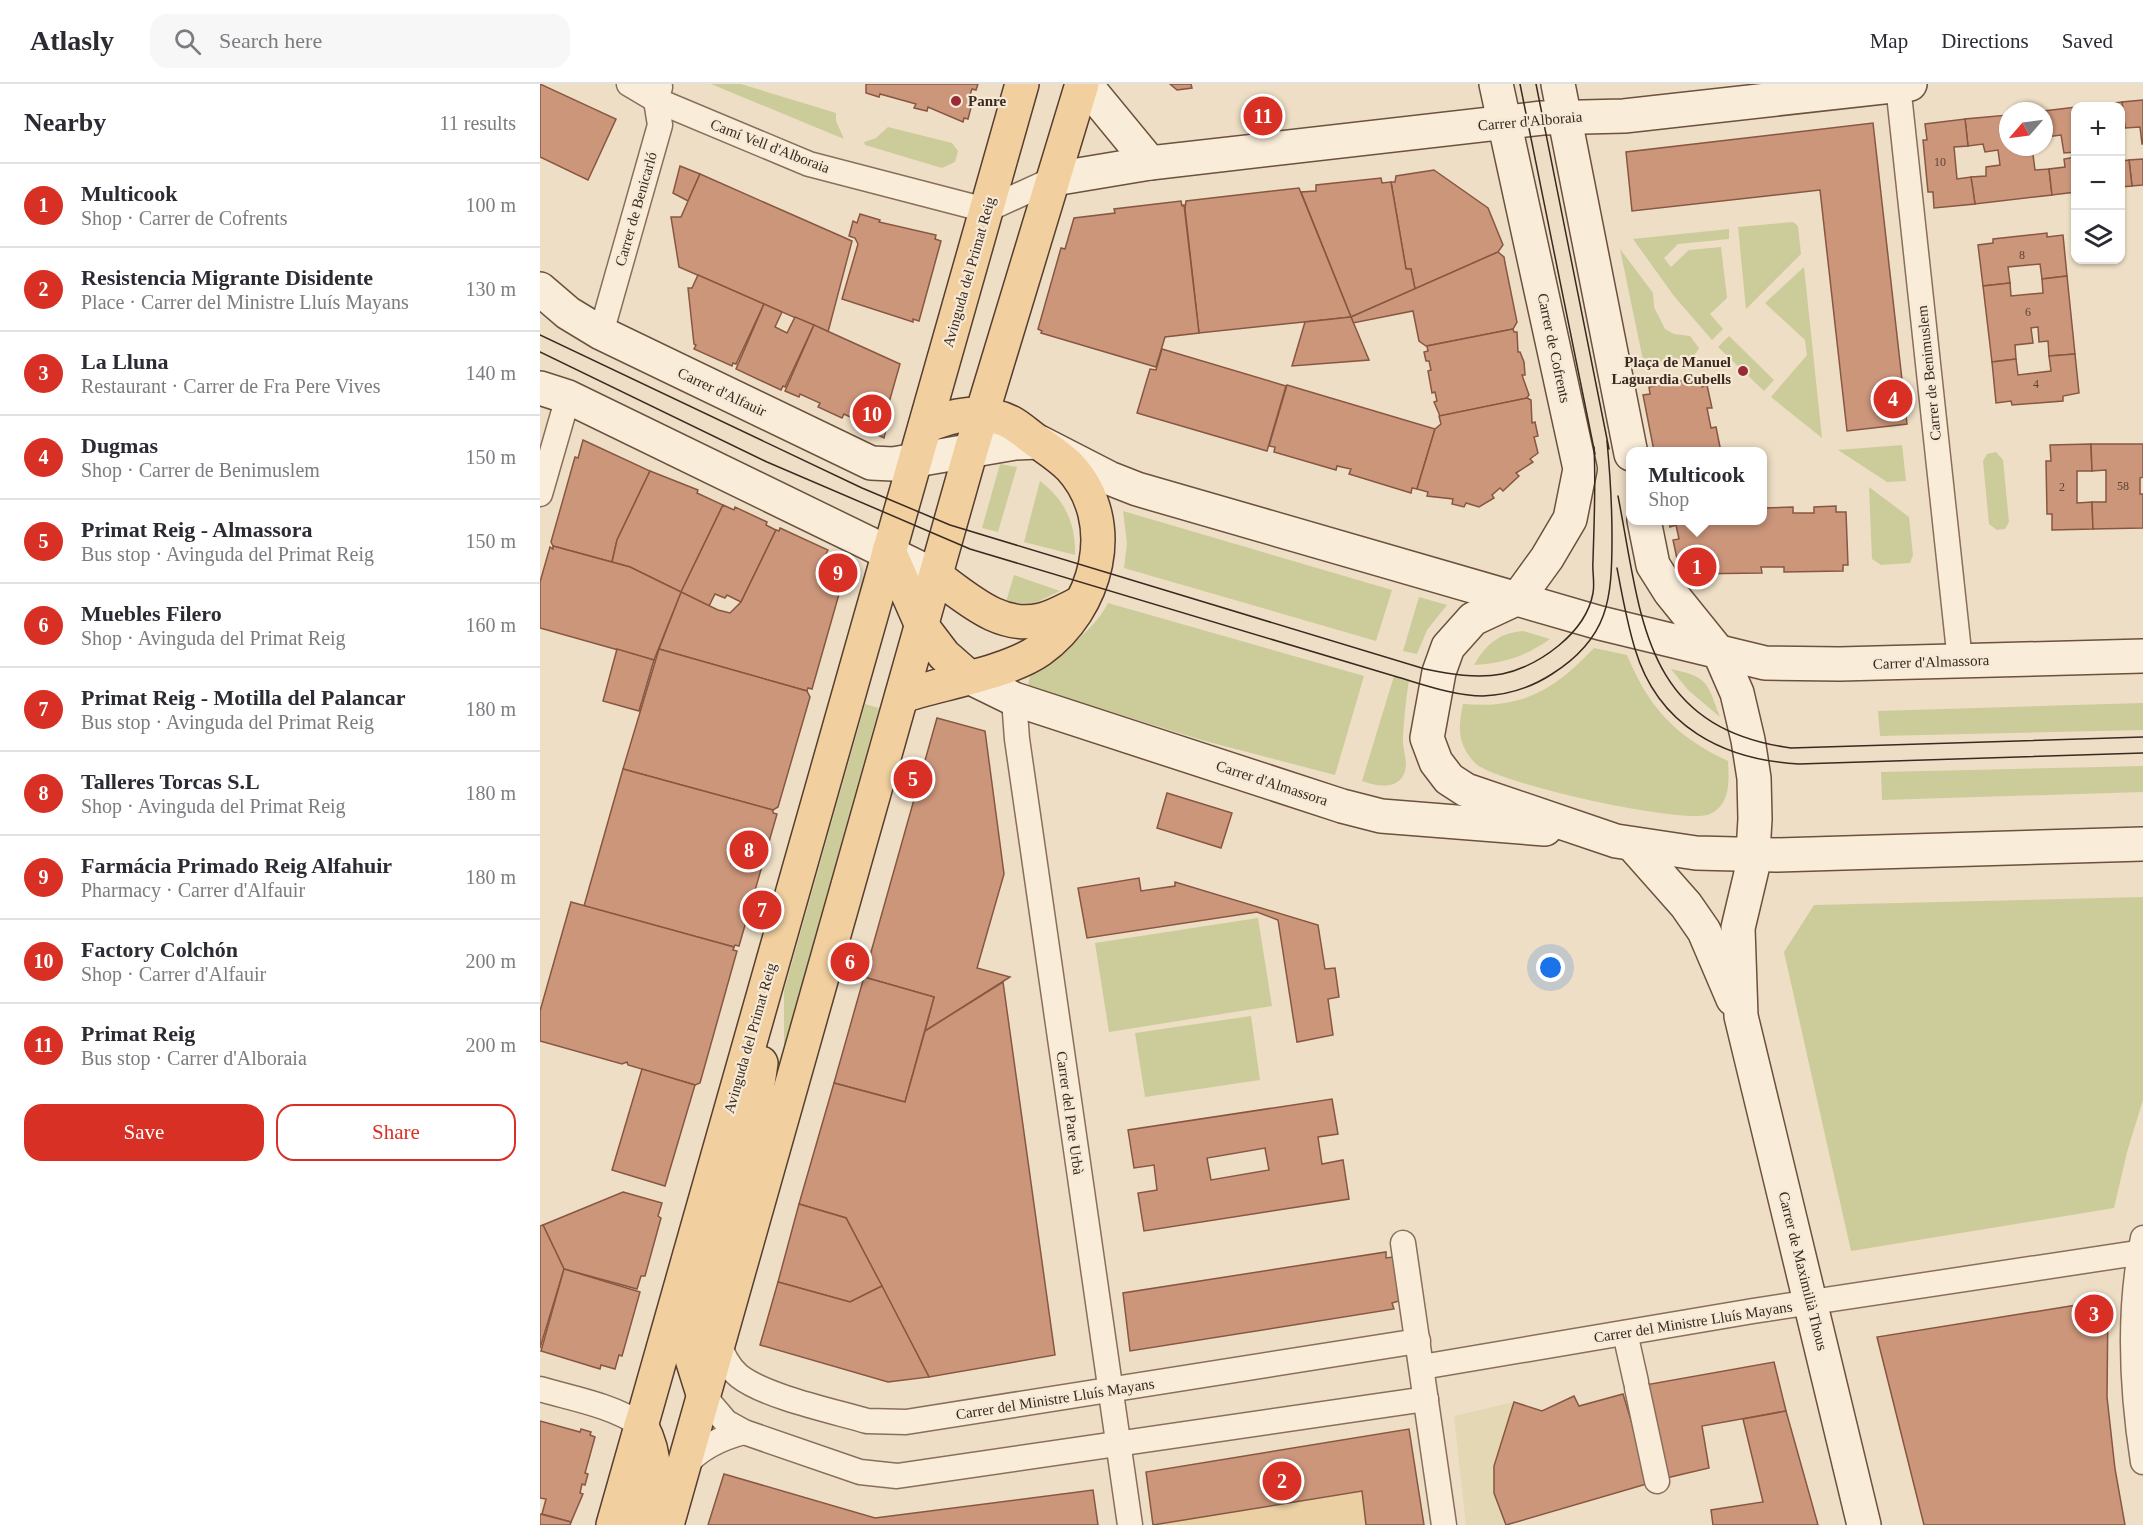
<!DOCTYPE html>
<html lang="en">
<head>
<meta charset="utf-8">
<style>
  :root { --surface:#fff; --page:#f7f7f7; --text:#2b2b33; --muted:#7c7c81; --line:#e1e1e2; --accent:#d93025 }
  body { margin:0; font-family:"Times New Roman",serif; background:var(--page); color:var(--text) }
  .controls { position:absolute; right:18px; top:18px; display:grid; overflow:hidden; border-radius:12px; box-shadow:0 2px 4px #0004 }
  .controls button { width:54px; height:54px; display:grid; place-items:center; padding:0; border:0; border-bottom:2px solid var(--line); background:var(--surface); color:var(--text); font:30px sans-serif }
  .compass { position:absolute; left:1459px; top:18px; width:54px; height:54px; border-radius:50%; background:var(--surface); box-shadow:0 2px 4px #0004; rotate:242deg }
  .you { position:absolute; left:1011px; top:884px; width:21px; height:21px; margin:-15px; border:4px solid #fff; border-radius:50%; background:#1a73e8; box-shadow:0 0 0 9px #1a73e833 }
  .badge { display:grid; place-items:center; width:39px; height:39px; border-radius:50%; background:var(--accent); color:#fff; font-size:20px; font-weight:700 }
  .pin { position:absolute; translate:-50% -50%; border:3px solid #fff; box-shadow:0 2px 6px #0006 }
  .popup { position:absolute; left:1086px; top:363px; width:141px; height:78px; box-sizing:border-box; display:grid; place-content:center; border-radius:12px; background:var(--surface); filter:drop-shadow(0 2px 4px #0005); font-size:20px; white-space:nowrap; color:var(--muted) }
  .popup b { font-size:22px; color:var(--text) }
  .popup::after { content:''; position:absolute; left:50%; top:100%; margin-left:-12px; border:12px solid transparent; border-top-color:var(--surface) }
  .list { margin:0; padding:0; list-style:none }
  h2 { display:flex; justify-content:space-between; align-items:center; height:78px; margin:0; padding:0 24px; font-size:26px }
  h2 small { font-size:20px; font-weight:400; color:var(--muted) }
  .list li { display:grid; grid-template-columns:39px 1fr auto; gap:18px; align-items:center; box-sizing:border-box; height:84px; padding:0 24px; border-top:2px solid var(--line) }
  .list b { display:block; font-size:22px; white-space:nowrap }
  .list p { margin:0; font-size:20px; white-space:nowrap; color:var(--muted) }
  .list em { font-size:20px; font-style:normal; color:var(--muted) }
  .actions { display:flex; gap:12px; padding:18px 24px }
  .actions a { flex:1; padding:14px 0; border:2px solid var(--accent); border-radius:18px; text-align:center; font-size:21px; color:var(--accent) }
  .actions .main { background:var(--accent); color:#fff }
  .icon { flex:none; width:33px; height:33px; fill:none; stroke:currentColor; stroke-width:2; stroke-linecap:round; stroke-linejoin:round }
  .map { position:relative; flex:none; width:1603px; height:1441px; overflow:hidden }
  header { display:flex; align-items:center; gap:36px; box-sizing:border-box; height:84px; padding:0 30px; background:var(--surface); border-bottom:2px solid var(--line) }
  header strong { font-size:28px }
  nav { display:flex; gap:33px; margin-inline-start:auto; font-size:21px }
  .search { width:420px; height:54px; background:var(--page); display:flex; align-items:center; gap:15px; box-sizing:border-box; padding:0 21px; border-radius:18px; color:var(--muted); font-size:22px }
  main { display:flex }
  aside { flex:1; background:var(--surface) }
  .map>svg:first-child { display:block }
  .farmland { fill:#e4d7b3 }
  .green { fill:#cbcc99 }
  .sand { fill:#ead0a3 }
  .building { fill:#cc967b; stroke:#885741; stroke-width:1.5; fill-rule:evenodd }
  .lines { fill:none; stroke-linecap:round; stroke-linejoin:round }
  .street-casing { stroke:#896f5b; stroke-width:27 }
  .secondary-casing { stroke:#6b513e; stroke-width:36 }
  .primary-casing { stroke:#573e2f; stroke-width:36 }
  .street { stroke:#f9ecd9; stroke-width:24 }
  .secondary { stroke:#f9ecd9; stroke-width:33 }
  .primary { stroke:#f1cf9e; stroke-width:33 }
  .tram { stroke:#39291f; stroke-width:1.5 }
  .poi-dot { fill:#982b36; stroke:#f6e9d5; stroke-width:2 }
  .labels { text-anchor:middle; stroke-width:4.5; stroke-linejoin:round; paint-order:stroke }
  .number-label { font-size:12px; fill:#5e4436 }
  .poi-label { font-size:15px; font-weight:bold; fill:#39291f; stroke:#f6e9d5; text-anchor:start }
  .street-label { font-size:15px; fill:#39291f; stroke:#f6e9d5 }
</style>
</head>
<body>
<header>
<strong>Atlasly</strong>
<div class="search"><svg class="icon" aria-label="search" viewBox="0 0 24 24"><circle cx="10" cy="10" r="6"/><path d="M15 15l6 6"/></svg>Search here</div>
<nav><a>Map</a><a>Directions</a><a>Saved</a></nav>
</header>
<main>
<aside>
<h2>Nearby<small>11 results</small></h2>
<ul class="list">
<li><span class="badge">1</span><div><b>Multicook</b><p>Shop · Carrer de Cofrents</p></div><em>100 m</em></li>
<li><span class="badge">2</span><div><b>Resistencia Migrante Disidente</b><p>Place · Carrer del Ministre Lluís Mayans</p></div><em>130 m</em></li>
<li><span class="badge">3</span><div><b>La Lluna</b><p>Restaurant · Carrer de Fra Pere Vives</p></div><em>140 m</em></li>
<li><span class="badge">4</span><div><b>Dugmas</b><p>Shop · Carrer de Benimuslem</p></div><em>150 m</em></li>
<li><span class="badge">5</span><div><b>Primat Reig - Almassora</b><p>Bus stop · Avinguda del Primat Reig</p></div><em>150 m</em></li>
<li><span class="badge">6</span><div><b>Muebles Filero</b><p>Shop · Avinguda del Primat Reig</p></div><em>160 m</em></li>
<li><span class="badge">7</span><div><b>Primat Reig - Motilla del Palancar</b><p>Bus stop · Avinguda del Primat Reig</p></div><em>180 m</em></li>
<li><span class="badge">8</span><div><b>Talleres Torcas S.L</b><p>Shop · Avinguda del Primat Reig</p></div><em>180 m</em></li>
<li><span class="badge">9</span><div><b>Farmácia Primado Reig Alfahuir</b><p>Pharmacy · Carrer d'Alfauir</p></div><em>180 m</em></li>
<li><span class="badge">10</span><div><b>Factory Colchón</b><p>Shop · Carrer d'Alfauir</p></div><em>200 m</em></li>
<li><span class="badge">11</span><div><b>Primat Reig</b><p>Bus stop · Carrer d'Alboraia</p></div><em>200 m</em></li>
</ul>
<div class="actions"><a class="main">Save</a><a>Share</a></div>
</aside>
<div class="map">
<svg width="1603" height="1441" viewBox="0 0 1603 1441">
  <rect width="100%" height="100%" fill="#eedec5"/>
  <polygon class="farmland" points="974,1318 954,1409 966,1441 926,1441 914,1332"/>
  <g class="green">
    <polygon points="171,0 201,0 296,29 296,37 304,55"/>
    <polygon points="348,43 412,59 418,67 415,78 402,84 325,61 324,58 336,54"/>
    <polygon points="1253,138 1258,142 1261,170 1206,225 1198,143"/>
    <polygon points="1189,145 1189,155 1138,160 1124,174 1131,183 1149,166 1181,163 1187,214 1170,230 1183,245 1172,256 1134,212 1093,155"/>
    <polygon points="1080,165 1113,209 1114,223 1125,245 1134,250 1150,252 1159,264 1154,272 1109,280 1103,276"/>
    <polygon points="1264,183 1282,354 1231,313 1267,271 1265,256 1225,219"/>
    <polygon points="1189,252 1234,296 1224,307 1178,263"/>
    <polygon points="1362,361 1366,397 1347,398 1298,366"/>
    <polygon points="1456,368 1463,376 1469,438 1465,445 1457,446 1449,440 1443,377 1447,370"/>
    <polygon points="460,380 477,383 458,448 442,444"/>
    <path d="M500,397C525,416 536,440 535,471L484,458Z"/>
    <polygon points="1329,403 1369,433 1373,471 1370,479 1341,481 1332,475"/>
    <polygon points="583,427 852,506 836,557 584,484 587,459"/>
    <polygon points="474,491 520,507 493,520 466,518"/>
    <polygon points="879,513 907,521 887,546 877,570 863,567"/>
    <path d="M568,519L824,592L795,691L665,657L488,602L491,586C519,572 553,548 568,519Z"/>
    <path d="M983,547L1010,555C986,572 963,580 934,581C946,560 959,549 983,547Z"/>
    <path d="M1054,564L1087,571C1109,624 1135,652 1188,677C1189,696 1191,720 1170,730C1145,742 955,699 935,679C917,660 918,643 923,620C983,625 1014,606 1054,564Z"/>
    <path d="M1131,585C1169,593 1167,599 1180,633L1148,606Z"/>
    <path d="M854,592L869,596C866,615 864,633 863,653C862,662 866,672 866,681C864,706 840,704 822,697Z"/>
    <polygon points="1603,619 1603,646 1340,652 1338,627"/>
    <polygon points="325,620 339,624 244,963 244,907"/>
    <polygon points="1603,682 1603,708 1342,716 1341,688"/>
    <polygon points="1603,813 1603,1016 1587,1068 1574,1124 1311,1167 1244,868 1274,821"/>
    <polygon points="718,834 732,922 569,948 555,859"/>
    <polygon points="711,932 720,996 605,1013 595,949"/>
  </g>
  <polygon class="sand" points="822,1407 826,1441 617,1441"/>
  <g class="building">
    <polygon points="0,0 76,35 48,96 0,73"/>
    <polygon points="326,0 438,0 436,6 432,5 429,14 433,16 428,35 424,34 423,38 388,23 387,27 374,24 376,20 340,10 339,13 326,9"/>
    <polygon points="630,0 651,0 652,4 637,6"/>
    <polygon points="1603,16 1603,60 1602,60 1600,43 1585,44 1582,18"/>
    <polygon points="1582,18 1585,44 1580,45 1580,22 1544,22"/>
    <polygon points="1536,23 1536,68 1524,69 1521,51 1506,53 1504,27"/>
    <polygon points="1468,31 1468,63 1492,63 1495,86 1509,85 1512,111 1435,120 1431,93 1446,92 1446,83 1460,81 1458,66 1445,68 1443,60 1428,62 1425,35"/>
    <polygon points="1425,35 1428,62 1414,63 1417,95 1431,93 1435,120 1394,124 1393,108 1388,108 1383,56 1387,56 1385,40"/>
    <polygon points="1333,39 1367,340 1307,347 1280,106 1092,127 1086,68"/>
    <polygon points="1536,73 1536,108 1512,111 1509,85 1525,83 1524,75"/>
    <polygon points="1603,75 1603,101 1592,102 1589,76"/>
    <polygon points="1589,76 1592,102 1580,103 1580,77"/>
    <polygon points="140,82 160,90 148,117 133,109"/>
    <polygon points="894,86 948,124 963,161 958,168 875,205 871,185 866,185 851,98 855,98 856,92"/>
    <polygon points="160,90 312,157 288,248 139,183 131,133 141,133"/>
    <polygon points="841,94 842,99 851,98 866,185 871,185 875,205 811,233 761,108 776,107 776,101"/>
    <polygon points="759,104 811,233 659,249 645,125 646,117"/>
    <polygon points="641,117 642,122 644,121 659,249 625,253 616,283 501,249 502,247 498,245 521,164 525,165 534,134 575,129 574,125"/>
    <polygon points="320,130 340,136 339,138 396,151 395,155 401,157 379,237 373,235 373,238 302,215 318,160 315,154 309,152 313,137 317,139"/>
    <polygon points="1507,149 1507,153 1523,151 1527,192 1502,195 1500,180 1468,183 1470,199 1443,202 1438,161 1453,159 1453,155"/>
    <polygon points="958,168 964,173 965,179 977,238 973,245 886,262 879,257 873,227 813,239 811,233"/>
    <polygon points="158,191 224,220 196,280 193,279 192,282 154,265 156,261 154,260 148,204 152,204"/>
    <polygon points="1527,192 1535,270 1509,272 1508,257 1499,258 1498,243 1491,244 1493,259 1475,261 1476,275 1452,278 1443,202 1470,199 1471,212 1503,209 1502,195"/>
    <polygon points="224,220 242,228 235,243 247,249 255,233 274,241 245,303 243,302 241,306 196,285"/>
    <polygon points="811,233 829,276 752,282 765,238"/>
    <polygon points="274,241 360,280 344,336 348,338 344,354 323,344 325,340 304,330 302,334 278,323 280,319 260,310 259,313 245,307"/>
    <polygon points="973,245 974,248 977,248 978,268 980,268 984,278 985,291 982,291 989,311 987,314 900,332 894,318 897,317 895,308 892,309 888,287 891,286 889,277 886,277 884,268 888,267 887,262"/>
    <polygon points="622,265 746,302 727,367 597,329 610,285 616,286"/>
    <polygon points="1535,270 1539,309 1523,312 1523,317 1472,321 1471,317 1456,319 1452,278 1476,275 1478,291 1511,287 1509,272"/>
    <polygon points="1160,293 1162,303 1167,301 1172,324 1167,324 1171,344 1176,343 1181,368 1114,367 1103,311 1110,310 1109,303"/>
    <polygon points="747,301 895,345 877,405 872,404 871,409 809,390 811,385 797,382 796,386 734,368 735,363 729,362"/>
    <polygon points="987,314 991,316 992,339 995,338 998,352 994,353 998,369 990,375 993,378 976,389 979,392 963,407 960,404 952,411 954,414 939,423 926,419 924,423 912,420 913,415 887,412 888,408 877,405 895,345 901,340 899,332"/>
    <polygon points="43,356 110,387 77,456 72,478 13,462 11,458 35,373 38,374"/>
    <polygon points="1551,360 1552,387 1537,387 1537,419 1552,418 1553,445 1512,446 1512,430 1507,430 1506,377 1511,377 1510,361"/>
    <polygon points="1551,360 1603,360 1603,393 1600,394 1600,410 1603,410 1603,444 1553,445 1552,418 1566,418 1566,386 1552,387"/>
    <polygon points="110,387 158,406 157,409 183,421 141,508 90,483 72,478 77,456"/>
    <polygon points="183,421 194,426 195,423 227,438 226,441 236,446 201,518 187,511 185,514 175,510 169,522 141,508"/>
    <polygon points="1296,422 1296,428 1306,428 1308,481 1303,481 1303,487 1244,488 1244,483 1221,483 1222,489 1146,490 1145,484 1139,484 1133,456 1139,455 1136,441 1130,443 1129,436 1223,436 1223,424 1253,423 1253,429 1274,429 1274,423"/>
    <polygon points="240,444 288,466 286,470 304,478 297,502 301,503 272,605 268,604 267,607 119,565 141,508 178,526 190,529 201,518 236,446 239,447"/>
    <polygon points="13,462 90,483 141,508 114,576 0,544 0,498 10,463 13,465"/>
    <polygon points="77,565 114,576 99,627 63,617"/>
    <polygon points="119,565 267,607 270,613 238,723 233,726 83,685"/>
    <polygon points="397,634 445,647 464,790 437,884 470,893 385,947 394,913 324,893"/>
    <polygon points="83,685 233,726 233,729 237,730 199,862 195,861 194,863 44,822"/>
    <polygon points="627,709 692,729 681,764 617,744"/>
    <polygon points="599,794 601,807 635,802 635,798 778,841 785,885 795,884 799,913 788,915 793,951 757,958 738,836 717,828 547,854 538,804"/>
    <polygon points="31,818 194,863 193,866 197,867 160,999 155,1001 88,981 87,978 82,980 0,957 0,927"/>
    <polygon points="324,893 394,913 365,1018 294,999"/>
    <polygon points="463,898 515,1271 389,1293 306,1134 259,1120 294,999 365,1018 385,947"/>
    <polygon points="102,985 155,1001 125,1102 72,1086"/>
    <path d="M792,1015L798,1050L778,1053L782,1080L803,1076L809,1115L604,1147L598,1109L617,1106L614,1081L594,1084L588,1046ZM725,1064L729,1086L671,1096L667,1074Z"/>
    <polygon points="83,1108 122,1119 118,1132 121,1134 105,1192 101,1192 97,1205 24,1185 3,1141"/>
    <polygon points="259,1120 306,1134 342,1202 310,1218 238,1198"/>
    <polygon points="3,1141 24,1185 0,1264 0,1142"/>
    <polygon points="846,1168 846,1174 853,1173 859,1217 852,1219 854,1225 590,1267 583,1209"/>
    <polygon points="24,1185 100,1208 82,1272 79,1271 75,1285 61,1281 60,1285 1,1267"/>
    <polygon points="238,1198 310,1218 342,1202 389,1293 348,1298 220,1261"/>
    <polygon points="1568,1216 1567,1313 1575,1385 1585,1441 1384,1441 1337,1253"/>
    <polygon points="1234,1278 1246,1327 1162,1342 1169,1384 1122,1395 1105,1301"/>
    <polygon points="1083,1310 1110,1399 966,1441 954,1409 954,1382 974,1318 1002,1327 1034,1312 1039,1322"/>
    <polygon points="1246,1327 1278,1441 1173,1441 1171,1426 1223,1418 1203,1335"/>
    <polygon points="0,1337 40,1348 41,1345 51,1348 50,1351 55,1353 45,1389 48,1390 45,1401 42,1400 40,1409 43,1410 31,1438 2,1430 6,1415 0,1414"/>
    <polygon points="869,1345 884,1441 826,1441 822,1407 613,1441 606,1388"/>
    <polygon points="184,1390 335,1434 553,1406 558,1441 168,1441"/>
    <polygon points="0,1430 31,1438 30,1441 0,1441"/>
  </g>
  <g class="lines">
    <defs>
      <g id="street">
        <polyline points="89,0 116,16 269,80 446,126 514,95"/>
        <polyline points="1358,1 1420,577"/>
        <polyline points="61,249 120,41 116,16 120,3"/>
        <polyline points="0,410 28,313"/>
        <polyline points="474,615 477,655 590,1441"/>
        <path d="M1603,1154C1588,1225 1592,1307 1603,1378"/>
        <polyline points="863,1159 904,1441"/>
        <polyline points="1085,1249 1096,1298"/>
        <path d="M178,1257C183,1271 188,1283 199,1292C226,1313 293,1327 327,1337L366,1338L878,1257"/>
        <polyline points="882,1283 1213,1227 1603,1168"/>
        <polyline points="1097,1304 1117,1397"/>
        <path d="M0,1305C34,1315 71,1321 101,1341"/>
        <polyline points="163,1311 186,1338 204,1348 320,1388 357,1392 886,1315"/>
        <path d="M144,1382C160,1364 180,1354 204,1348"/>
      </g>
      <g id="secondary">
        <polyline points="545,0 610,79"/>
        <polyline points="956,0 1040,385 1030,435 1007,474 978,514 933,535 908,563 899,588 887,654 896,678 909,695 926,706 1076,757 1156,769 1236,771 1603,760"/>
        <polyline points="1018,0 1091,370"/>
        <polyline points="514,95 610,79 1002,34 1084,32 1370,0"/>
        <polyline points="0,205 28,229 61,249 331,379 353,380 475,359 499,358 569,394 597,405 1060,539 1225,579 1300,580 1603,572"/>
        <polyline points="0,304 28,313 396,492"/>
        <polyline points="1104,436 1113,481 1130,508 1180,570 1197,609 1208,656 1214,694 1215,735 1212,785 1198,844 1201,932 1324,1441"/>
        <polyline points="429,593 474,615 802,722 841,732 1005,745"/>
        <polyline points="1092,760 1146,821 1164,847 1193,915"/>
      </g>
      <g id="primary">
        <polyline points="349,467 382,542 404,571 429,593"/>
        <path d="M396,492C427,514 460,546 501,536C514,533 527,525 540,519"/>
        <path d="M362,612C402,599 467,589 500,566C557,525 581,439 530,383C520,373 509,366 498,358C489,352 481,344 472,339C445,324 411,330 385,343"/>
        <polyline points="163,1310 152,1275 155,1235 211,1048 221,979"/>
        <path d="M101,1341C121,1379 113,1401 102,1441"/>
        <polyline points="73,1441 482,0"/>
        <polyline points="127,1441 431,366 542,0"/>
      </g>
    </defs>
    <use href="#street" class="street-casing"/>
    <use href="#secondary" class="secondary-casing"/>
    <use href="#primary" class="primary-casing"/>
    <use href="#street" class="street"/>
    <use href="#secondary" class="secondary"/>
    <use href="#primary" class="primary"/>
    <g class="tram">
      <polyline points="980,0 1055,370"/>
      <polyline points="996,0 1069,365"/>
      <path d="M0,251L322,404L410,441L885,585C909,590 937,595 962,590C999,582 1046,549 1053,509C1055,499 1052,487 1053,477C1054,439 1056,401 1054,363"/>
      <path d="M0,268L227,378L430,465L854,592C882,600 914,612 943,612C967,611 992,603 1012,590C1069,554 1072,515 1072,453C1072,420 1070,389 1067,357"/>
      <path d="M1078,412C1102,534 1102,643 1251,664L1603,653"/>
      <path d="M1077,484C1082,511 1087,539 1095,565C1118,642 1183,676 1259,680L1603,669"/>
    </g>
  </g>
  <g class="poi-dot">
    <circle cx="416" cy="17" r="6"/>
    <circle cx="1203" cy="287" r="6"/>
  </g>
  <g class="labels">
    <g class="number-label">
      <text x="1400" y="82">10</text>
      <text x="1482" y="175">8</text>
      <text x="1488" y="232">6</text>
      <text x="1496" y="304">4</text>
      <text x="1583" y="406">58</text>
      <text x="1522" y="407">2</text>
    </g>
    <g class="poi-label">
      <text x="428" y="22">Panre</text>
      <text x="1191" y="283" text-anchor="end">Plaça de Manuel<tspan x="1191" dy="17">Laguardia Cubells</tspan></text>
    </g>
    <g class="street-label">
      <text transform="translate(990 37) rotate(-5)" y="5">Carrer d'Alboraia</text>
      <text transform="translate(230 62) rotate(21)" y="5">Camí Vell d'Alboraia</text>
      <text transform="translate(96 125) rotate(-74)" y="5">Carrer de Benicarló</text>
      <text transform="translate(429 188) rotate(-74)" y="5">Avinguda del Primat Reig</text>
      <text transform="translate(1014 264) rotate(78)" y="5">Carrer de Cofrents</text>
      <text transform="translate(1389 289) rotate(-96)" y="5">Carrer de Benimuslem</text>
      <text transform="translate(182 308) rotate(25)" y="5">Carrer d'Alfauir</text>
      <text transform="translate(1391 578) rotate(-2)" y="5">Carrer d'Almassora</text>
      <text transform="translate(732 699) rotate(18)" y="5">Carrer d'Almassora</text>
      <text transform="translate(210 954) rotate(-74)" y="5">Avinguda del Primat Reig</text>
      <text transform="translate(530 1029) rotate(82)" y="5">Carrer del Pare Urbà</text>
      <text transform="translate(1263 1187) rotate(76)" y="5">Carrer de Maximilià Thous</text>
      <text transform="translate(1153 1238) rotate(-9)" y="5">Carrer del Ministre Lluís Mayans</text>
      <text transform="translate(515 1315) rotate(-9)" y="5">Carrer del Ministre Lluís Mayans</text>
    </g>
  </g>
</svg>
<div class="controls">
<button>+</button>
<button>−</button>
<button><svg class="icon" aria-label="layers" viewBox="0 0 24 24"><path d="M12 4l9 5-9 5-9-5zM3 14l9 5 9-5"/></svg></button>
</div>
<svg class="compass" viewBox="-18 -18 36 36"><path d="M0-13l5 13h-10z" fill="#e53935"/><path d="M0 13l5-13h-10z" fill="#7c7c81"/></svg>
<div class="you"></div>
<div class="pin badge" style="left:1157px;top:483px">1</div>
<div class="popup"><b>Multicook</b>Shop</div>
<div class="pin badge" style="left:742px;top:1397px">2</div>
<div class="pin badge" style="left:1554px;top:1230px">3</div>
<div class="pin badge" style="left:1353px;top:315px">4</div>
<div class="pin badge" style="left:373px;top:695px">5</div>
<div class="pin badge" style="left:310px;top:878px">6</div>
<div class="pin badge" style="left:222px;top:826px">7</div>
<div class="pin badge" style="left:209px;top:766px">8</div>
<div class="pin badge" style="left:298px;top:489px">9</div>
<div class="pin badge" style="left:332px;top:330px">10</div>
<div class="pin badge" style="left:723px;top:32px">11</div>
</div>
</main>
</body>
</html>
